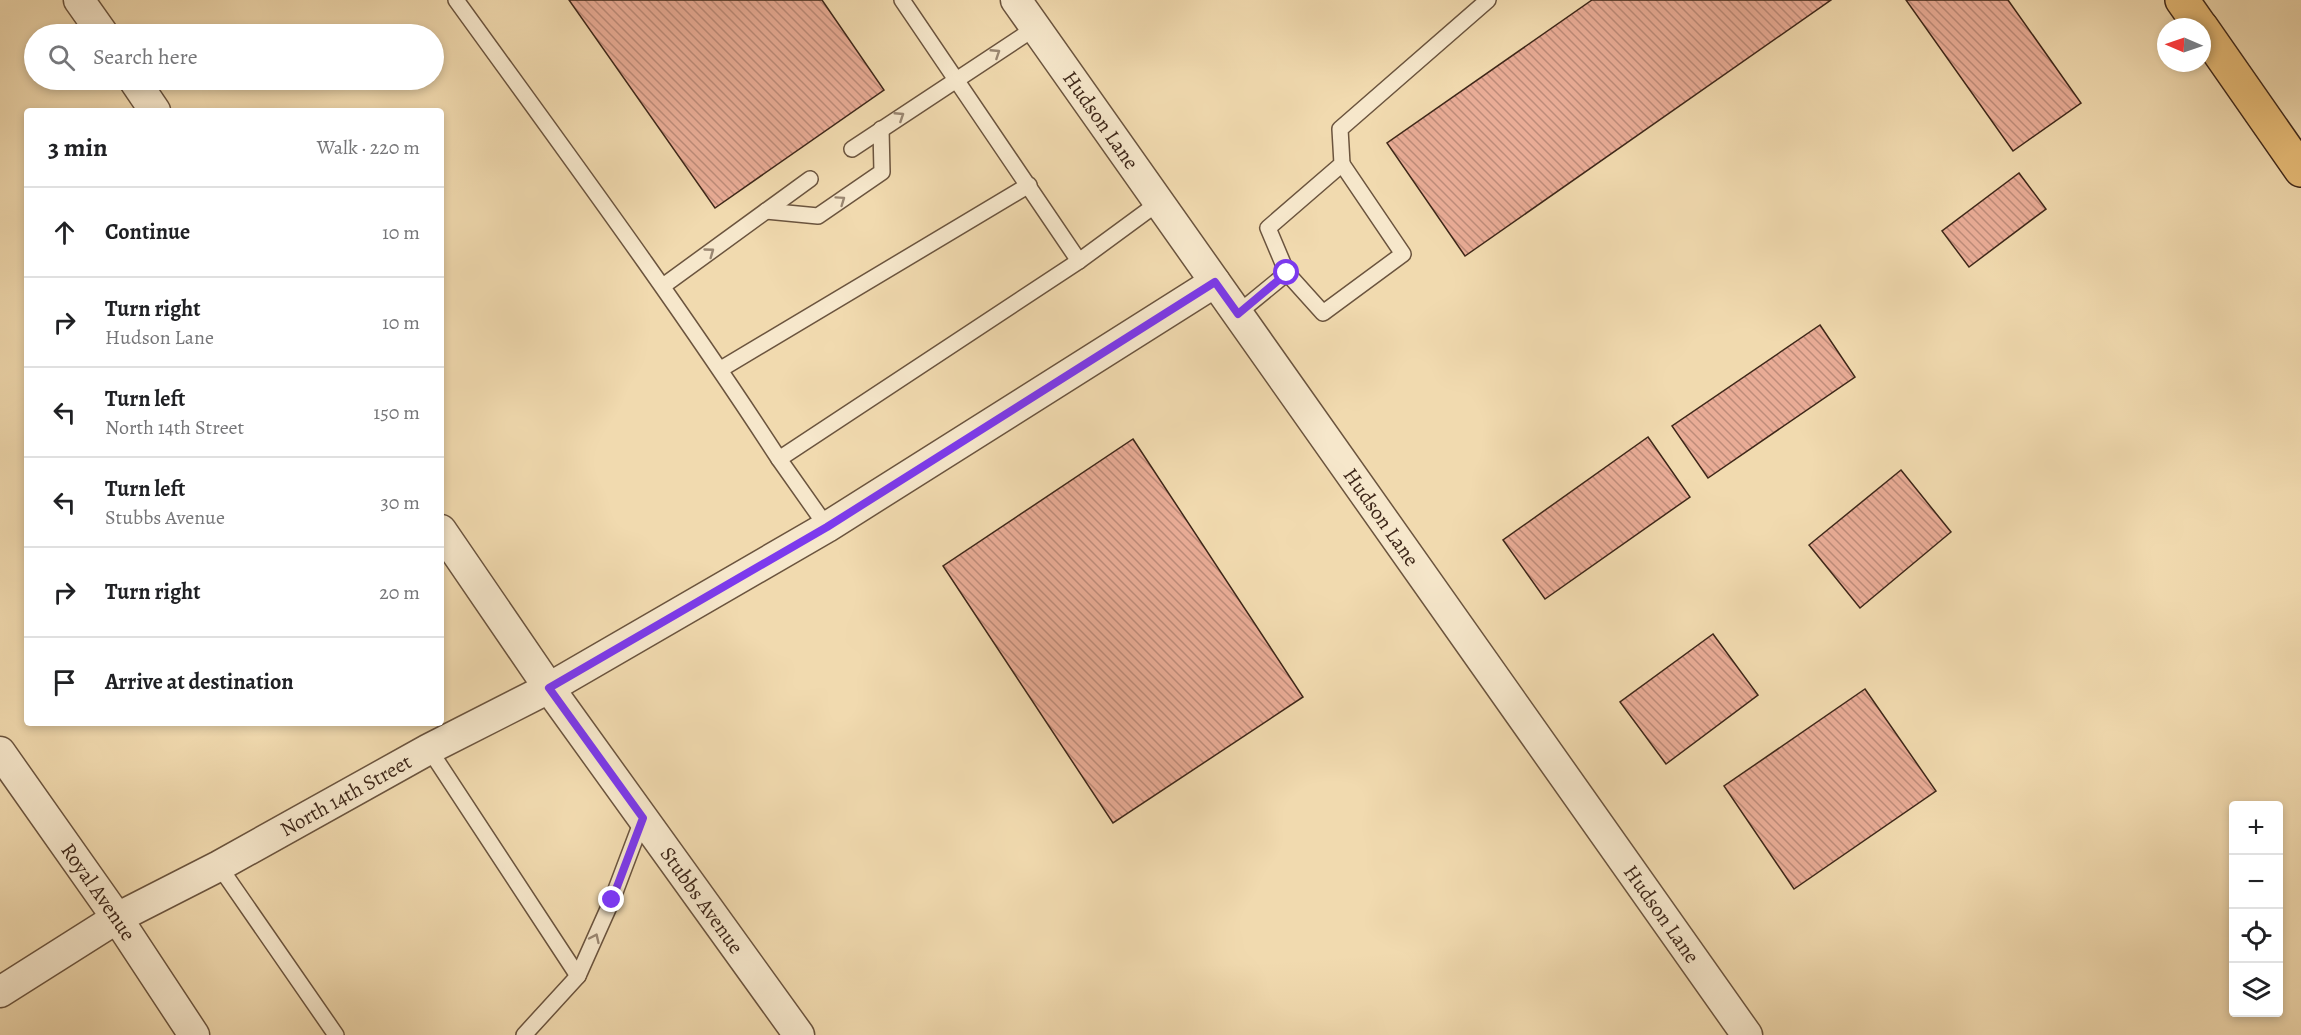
<!DOCTYPE html>
<html lang="en">
<head>
<meta charset="utf-8">
<style>
  :root { --surface:#fff; --page:#f6f6f6; --text:#202124; --muted:#757577; --line:#e0e0e0 }
  body { margin:0; font-family:Alegreya,serif; background:var(--page); color:var(--text) }
  .controls { position:absolute; right:18px; bottom:18px; display:grid; overflow:hidden; border-radius:6px; box-shadow:0 3px 9px #0003 }
  .controls button { width:54px; height:54px; display:grid; place-items:center; padding:0; border:0; border-bottom:2px solid var(--line); background:var(--surface); color:var(--text); font:30px sans-serif }
  .compass { position:absolute; left:2157px; top:18px; width:54px; height:54px; border-radius:50%; background:var(--surface); box-shadow:0 3px 9px #0003; rotate:272deg }
  .stop { position:absolute; width:18px; height:18px; margin:-14px; border:4px solid #7c3aed; border-radius:50%; background:#fff }
  .stop.end { background:#7c3aed; border-color:#fff; box-shadow:0 2px 6px #0008 }
  .list { margin:0; padding:0; list-style:none }
  h2 { display:flex; justify-content:space-between; align-items:center; height:78px; margin:0; padding:0 24px; font-size:26px }
  h2 small { font-size:20px; font-weight:400; color:var(--muted) }
  .list li { display:grid; grid-template-columns:39px 1fr auto; gap:18px; align-items:center; box-sizing:border-box; height:90px; padding:0 24px; border-top:2px solid var(--line) }
  .list b { display:block; font-size:22px; white-space:nowrap }
  .list p { margin:0; font-size:20px; white-space:nowrap; color:var(--muted) }
  .list em { font-size:20px; font-style:normal; color:var(--muted) }
  .icon { flex:none; width:33px; height:33px; fill:none; stroke:currentColor; stroke-width:2; stroke-linecap:round; stroke-linejoin:round }
  .map { position:relative; flex:none; width:2301px; height:1035px; overflow:hidden }
  .search { position:absolute; background:var(--surface); box-shadow:0 3px 9px #0003; left:24px; top:24px; width:420px; height:66px; display:flex; align-items:center; gap:15px; box-sizing:border-box; padding:0 21px; border-radius:33px; color:var(--muted); font-size:22px }
  .panel { position:absolute; background:var(--surface); box-shadow:0 3px 9px #0003; left:24px; top:108px; width:420px; height:618px; border-radius:6px }
  .map>svg:first-child { display:block }
  .building { fill:url(#building-back-hatch); stroke:#3e2719; stroke-width:1.5 }
  .lines { fill:none; stroke-linecap:round; stroke-linejoin:round }
  .service-casing { stroke:#6b543e; stroke-width:18 }
  .minor-casing { stroke:#6b543e; stroke-width:33 }
  .primary-casing { stroke:#3e2719; stroke-width:36 }
  .service { stroke:#f6e7cb; stroke-width:15 }
  .minor { stroke:#f6e7cb; stroke-width:30 }
  .primary { stroke:#e8bd78; stroke-width:33 }
  .oneway { stroke:#9a8772 }
  .route { stroke:#7c3aed; stroke-width:8 }
  .labels { text-anchor:middle; stroke-width:5; stroke-linejoin:round; paint-order:stroke }
  .street-label { font-size:21px; fill:#3e2719; stroke:#f6e7cb }
</style>
</head>
<body>
<div class="map">
<svg width="2301" height="1035" viewBox="0 0 2301 1035">
  <defs>
    <pattern id="building-back-hatch" width="6" height="6" patternUnits="userSpaceOnUse" patternTransform="scale(1.5)"><rect width="6" height="6" fill="#e9ac96"/><path d="M-1 5l2 2M0 0l6 6M5-1l2 2" fill="none" stroke="#be8c7a"/></pattern>
  </defs>
  <rect width="100%" height="100%" fill="#f1daaf"/>
  <filter id="stains"><feTurbulence type="fractalNoise" baseFrequency=".00333" numOctaves="4"/><feColorMatrix values="0 0 0 0 .2 0 0 0 0 .09 0 0 0 0 .02 0 0 0 .5 -.17"/></filter>
  <radialGradient id="worn" r=".72"><stop offset=".6" stop-color="#630" stop-opacity="0"/><stop offset="1" stop-color="#630" stop-opacity=".3"/></radialGradient>
  <g class="building">
    <polygon points="569,0 822,0 884,90 715,208"/>
    <polygon points="1592,0 1831,0 1465,256 1387,143"/>
    <polygon points="1906,0 2008,0 2081,103 2013,151"/>
    <polygon points="2019,173 2046,209 1969,267 1942,231"/>
    <polygon points="1820,325 1855,377 1708,478 1672,426"/>
    <polygon points="1648,437 1690,497 1545,599 1503,540"/>
    <polygon points="1133,439 1303,697 1113,823 943,566"/>
    <polygon points="1901,470 1951,532 1860,608 1809,545"/>
    <polygon points="1713,634 1758,695 1666,764 1620,702"/>
    <polygon points="1865,689 1936,791 1794,889 1724,786"/>
  </g>
  <g class="lines">
    <defs>
      <g id="service">
        <path d="M456,0C566,152 677,302 779,459"/>
        <polyline points="902,0 1079,261"/>
        <polyline points="852,149 1035,28"/>
        <polyline points="766,211 818,216 882,172 881,129"/>
        <polyline points="1287,273 1323,313 1403,254 1342,164"/>
        <polyline points="663,286 810,179"/>
        <polyline points="1237,314 1287,273 1268,228 1342,164 1340,129 1488,0"/>
        <polyline points="721,369 1029,185"/>
        <polyline points="827,527 779,459 1079,261 1158,203"/>
        <polyline points="429,749 578,976"/>
        <polyline points="219,866 336,1035"/>
        <polyline points="524,1035 578,976 612,900 643,818"/>
      </g>
      <g id="minor">
        <polyline points="79,0 103,34"/>
        <path id="s1" d="M1016,0L1747,1035"/>
        <polyline points="134,80 155,111"/>
        <path id="s2" d="M441,530L549,688L799,1035"/>
        <path id="s3" d="M0,752L117,918L194,1035"/>
        <path id="s4" d="M0,992L117,918L219,866L429,749L549,688L827,527L1215,282"/>
      </g>
      <g id="primary">
        <polyline points="2182,0 2201,27"/>
        <polyline points="2202,28 2301,170"/>
      </g>
    </defs>
    <use href="#service" class="service-casing"/>
    <use href="#minor" class="minor-casing"/>
    <use href="#primary" class="primary-casing"/>
    <use href="#service" class="service"/>
    <use href="#minor" class="minor"/>
    <use href="#primary" class="primary"/>
  </g>
  <defs><path id="oneway-chevron" d="M-2-3.5L2.5 0L-2 3.5" fill="none" stroke-width="1.6" stroke-linecap="round" stroke-linejoin="round" transform="scale(1.5)"/></defs>
  <g class="oneway">
    <use href="#oneway-chevron" transform="translate(996 53) rotate(-33)"/>
    <use href="#oneway-chevron" transform="translate(900 116) rotate(-33)"/>
    <use href="#oneway-chevron" transform="translate(841 200) rotate(-35)"/>
    <use href="#oneway-chevron" transform="translate(710 252) rotate(-36)"/>
    <use href="#oneway-chevron" transform="translate(595 938) rotate(-65)"/>
  </g>
  <g class="lines">
    <polyline class="route" points="612,900 643,818 549,688 827,527 1215,282 1238,314 1287,273"/>
  </g>
  <g class="labels">
    <g class="street-label">
      <text dy="7" stroke="none"><textPath href="#s1" startOffset="147">Hudson Lane</textPath></text>
      <text dy="7" stroke="none"><textPath href="#s1" startOffset="633">Hudson Lane</textPath></text>
      <text dy="7" stroke="none"><textPath href="#s4" startOffset="398">North 14th Street</textPath></text>
      <text dy="7" stroke="none"><textPath href="#s3" startOffset="171">Royal Avenue</textPath></text>
      <text dy="7" stroke="none"><textPath href="#s2" startOffset="453">Stubbs Avenue</textPath></text>
      <text dy="7" stroke="none"><textPath href="#s1" startOffset="1119">Hudson Lane</textPath></text>
    </g>
  </g>
  <rect width="100%" height="100%" filter="url(#stains)"/>
  <rect width="100%" height="100%" fill="url(#worn)"/>
</svg>
<div class="controls">
<button>+</button>
<button>−</button>
<button><svg class="icon" aria-label="locate" viewBox="0 0 24 24"><circle cx="12" cy="12" r="6"/><path d="M12 2v4M12 18v4M2 12h4M18 12h4"/></svg></button>
<button><svg class="icon" aria-label="layers" viewBox="0 0 24 24"><path d="M12 4l9 5-9 5-9-5zM3 14l9 5 9-5"/></svg></button>
</div>
<svg class="compass" viewBox="-18 -18 36 36"><path d="M0-13l5 13h-10z" fill="#e53935"/><path d="M0 13l5-13h-10z" fill="#757577"/></svg>
<div class="stop" style="left:1287px;top:273px"></div>
<div class="stop end" style="left:612px;top:900px"></div>
<div class="search"><svg class="icon" aria-label="search" viewBox="0 0 24 24"><circle cx="10" cy="10" r="6"/><path d="M15 15l6 6"/></svg>Search here</div>
<section class="panel">
<h2>3 min<small>Walk · 220 m</small></h2>
<ul class="list">
<li><svg class="icon" aria-label="ahead" viewBox="0 0 24 24"><path d="M12 20V5M6 11l6-6 6 6"/></svg><div><b>Continue</b></div><em>10 m</em></li>
<li><svg class="icon" aria-label="right" viewBox="0 0 24 24"><path d="M7 20v-9h11M14 6l5 5-5 5"/></svg><div><b>Turn right</b><p>Hudson Lane</p></div><em>10 m</em></li>
<li><svg class="icon" aria-label="left" viewBox="0 0 24 24"><path d="M17 20v-9H6M10 6l-5 5 5 5"/></svg><div><b>Turn left</b><p>North 14th Street</p></div><em>150 m</em></li>
<li><svg class="icon" aria-label="left" viewBox="0 0 24 24"><path d="M17 20v-9H6M10 6l-5 5 5 5"/></svg><div><b>Turn left</b><p>Stubbs Avenue</p></div><em>30 m</em></li>
<li><svg class="icon" aria-label="right" viewBox="0 0 24 24"><path d="M7 20v-9h11M14 6l5 5-5 5"/></svg><div><b>Turn right</b></div><em>20 m</em></li>
<li><svg class="icon" aria-label="arrive" viewBox="0 0 24 24"><path d="M6 21V4h12l-3 4 3 4H6"/></svg><div><b>Arrive at destination</b></div></li>
</ul>
</section>
</div>
</body>
</html>
